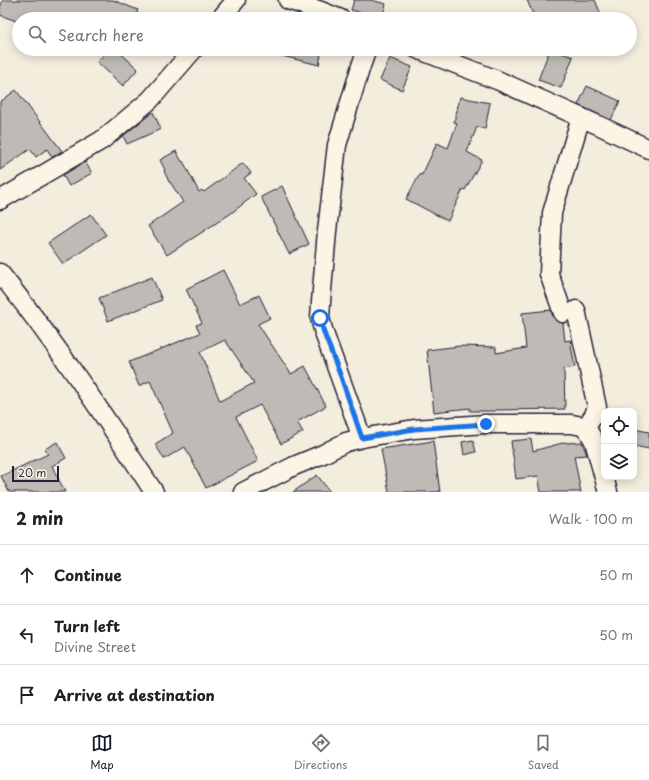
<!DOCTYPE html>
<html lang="en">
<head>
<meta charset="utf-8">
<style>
  :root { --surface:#fff; --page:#f6f6f6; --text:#202124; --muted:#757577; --line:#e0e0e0; --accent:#111827 }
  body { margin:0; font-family:"Playpen Sans",sans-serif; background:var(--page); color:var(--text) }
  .controls { position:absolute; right:12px; bottom:12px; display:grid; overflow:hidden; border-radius:8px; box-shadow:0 2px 10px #0003 }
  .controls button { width:36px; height:36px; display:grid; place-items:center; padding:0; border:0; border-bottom:1px solid var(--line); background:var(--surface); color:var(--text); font:20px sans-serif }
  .scale { position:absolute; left:12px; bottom:10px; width:47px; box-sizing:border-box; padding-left:4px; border:2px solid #22223b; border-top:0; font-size:11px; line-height:14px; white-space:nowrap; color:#22223b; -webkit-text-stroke:3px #fcf5e5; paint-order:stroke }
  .stop { position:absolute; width:12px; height:12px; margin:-9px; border:3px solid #1a73e8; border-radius:50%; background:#fff }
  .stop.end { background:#1a73e8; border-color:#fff; box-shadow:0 1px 4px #0008 }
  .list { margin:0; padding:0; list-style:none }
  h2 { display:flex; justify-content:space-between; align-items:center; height:52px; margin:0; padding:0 16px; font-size:17px }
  h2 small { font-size:13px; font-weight:400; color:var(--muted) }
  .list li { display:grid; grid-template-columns:26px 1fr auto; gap:12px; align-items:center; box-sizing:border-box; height:60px; padding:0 16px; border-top:1px solid var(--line) }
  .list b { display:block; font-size:15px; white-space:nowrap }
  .list p { margin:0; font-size:13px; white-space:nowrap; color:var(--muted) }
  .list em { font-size:13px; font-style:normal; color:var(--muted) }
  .icon { flex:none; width:22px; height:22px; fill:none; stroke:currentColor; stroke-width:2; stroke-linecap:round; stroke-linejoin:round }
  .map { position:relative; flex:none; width:649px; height:492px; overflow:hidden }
  .search { position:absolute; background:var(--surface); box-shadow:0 2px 10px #0003; left:12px; right:12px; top:12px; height:44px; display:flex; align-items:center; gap:10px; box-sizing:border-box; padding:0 14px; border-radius:22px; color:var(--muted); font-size:15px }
  .sheet { height:232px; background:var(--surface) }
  nav { display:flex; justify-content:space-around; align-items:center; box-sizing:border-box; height:56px; border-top:1px solid var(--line); background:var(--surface); font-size:11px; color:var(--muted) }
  nav a { display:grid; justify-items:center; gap:2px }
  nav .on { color:var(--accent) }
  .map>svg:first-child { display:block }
  .building { fill:#bfbab6; stroke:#22223b; fill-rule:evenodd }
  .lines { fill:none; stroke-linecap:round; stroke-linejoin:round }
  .minor-casing { stroke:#22223b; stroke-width:21 }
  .minor { stroke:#fcf5e5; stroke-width:18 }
  .route { stroke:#1a73e8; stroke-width:5 }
</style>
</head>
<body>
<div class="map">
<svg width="649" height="492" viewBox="0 0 649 492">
  <rect width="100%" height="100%" fill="#f3edde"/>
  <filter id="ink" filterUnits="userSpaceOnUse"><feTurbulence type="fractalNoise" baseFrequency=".025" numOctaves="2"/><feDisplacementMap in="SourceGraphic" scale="8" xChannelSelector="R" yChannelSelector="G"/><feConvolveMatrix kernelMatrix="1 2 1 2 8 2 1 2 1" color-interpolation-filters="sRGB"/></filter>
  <g filter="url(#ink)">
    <g class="building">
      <polygon points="3,0 113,0 138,10 135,19 19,19 19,22 0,15 0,7"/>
      <polygon points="354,0 371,0 386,4 382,19 351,10"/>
      <polygon points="527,0 595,0 603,19 535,19"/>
      <polygon points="109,49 116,49 138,69 123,86 97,62"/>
      <polygon points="274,49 322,49 319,65 274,54"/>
      <polygon points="550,49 573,57 561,88 538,80"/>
      <polygon points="390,58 412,67 402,90 380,80"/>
      <polygon points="587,86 620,101 611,120 578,105"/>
      <polygon points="16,90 62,151 52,157 47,149 36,157 30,149 0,170 0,102"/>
      <polygon points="460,97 490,103 485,129 477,127 467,152 482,160 465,190 463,189 448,221 406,199 420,174 422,175 437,143 448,148 457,123 454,122"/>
      <polygon points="153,112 161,129 127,144 123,136"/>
      <polygon points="176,151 182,162 183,161 199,192 202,190 204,192 243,163 251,173 244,178 256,194 230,214 167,255 148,226 183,202 170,182 169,182 164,171 165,170 160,160"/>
      <polygon points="85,162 92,173 69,186 63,175"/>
      <polygon points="282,186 309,244 289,254 261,197"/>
      <polygon points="91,214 106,235 63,264 48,243"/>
      <path d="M223,270L240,304L259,295L270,318L258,324L291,374L305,366L326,406L297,422L303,432L281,444L260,405L236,417L258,461L206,488L185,447L164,459L155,444L173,433L150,381L139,386L129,362L200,333L196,325L202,323L186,289ZM225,340L254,383L220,401L200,352Z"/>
      <polygon points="152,277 162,300 108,321 99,298"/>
      <polygon points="551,310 553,317 556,321 563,323 565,341 570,340 575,367 564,369 565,409 495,410 495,411 470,411 470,408 434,412 427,350 460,346 496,347 496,353 526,348 522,313"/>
      <polygon points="634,429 649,432 649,449 634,446"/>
      <polygon points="531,439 533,451 566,442 567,443 582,442 587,455 574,456 581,492 541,492 538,476 516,479 511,441"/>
      <polygon points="473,440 476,452 464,455 462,442"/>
      <polygon points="433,441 440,492 389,492 381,449"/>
      <polygon points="57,442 66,458 52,466 65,492 9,492 1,476 48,454 45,449"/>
      <polygon points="317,475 330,492 293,492"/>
    </g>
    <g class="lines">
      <defs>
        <g id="minor">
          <polyline points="288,0 321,11 341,19"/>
          <polyline points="220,19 236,0"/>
          <polyline points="417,49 497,80 598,125 649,149"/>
          <polyline points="0,200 102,140 150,100 194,49"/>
          <path d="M0,273C56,343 105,417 154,492"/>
          <polyline points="576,310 597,407 594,415 586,427"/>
          <polyline points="563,313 549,274 552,213 581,117"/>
          <polyline points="362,438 324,333 320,318 321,302 327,231 337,145 361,66 367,49"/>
          <polyline points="243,492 294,466 323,454 346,442 362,438 414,429 486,424 572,424 586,427 594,441 608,492"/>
        </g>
      </defs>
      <use href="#minor" class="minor-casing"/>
      <use href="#minor" class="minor"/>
    </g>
  </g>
  <g class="lines" filter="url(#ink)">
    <polyline class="route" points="320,318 324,333 341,377 362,438 414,429 486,424"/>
  </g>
</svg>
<div class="controls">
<button><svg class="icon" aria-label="locate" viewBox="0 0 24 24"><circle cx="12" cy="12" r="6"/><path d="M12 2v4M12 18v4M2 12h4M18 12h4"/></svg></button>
<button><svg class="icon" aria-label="layers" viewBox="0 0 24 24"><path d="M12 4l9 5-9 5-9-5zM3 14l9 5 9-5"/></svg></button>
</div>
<div class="scale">20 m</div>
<div class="stop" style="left:320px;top:318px"></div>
<div class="stop end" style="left:486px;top:424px"></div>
<div class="search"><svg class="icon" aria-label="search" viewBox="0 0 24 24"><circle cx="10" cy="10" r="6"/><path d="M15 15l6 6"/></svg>Search here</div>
</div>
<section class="sheet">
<h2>2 min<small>Walk · 100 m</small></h2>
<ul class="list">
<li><svg class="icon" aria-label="ahead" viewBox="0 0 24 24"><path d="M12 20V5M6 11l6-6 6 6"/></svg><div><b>Continue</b></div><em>50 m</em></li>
<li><svg class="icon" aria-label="left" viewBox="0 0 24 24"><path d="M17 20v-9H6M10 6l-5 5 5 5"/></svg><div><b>Turn left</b><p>Divine Street</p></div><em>50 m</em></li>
<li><svg class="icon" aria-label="arrive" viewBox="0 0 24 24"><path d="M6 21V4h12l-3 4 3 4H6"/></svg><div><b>Arrive at destination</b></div></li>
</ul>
</section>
<nav>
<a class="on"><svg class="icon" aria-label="map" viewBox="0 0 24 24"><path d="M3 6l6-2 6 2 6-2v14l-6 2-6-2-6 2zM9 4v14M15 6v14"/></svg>Map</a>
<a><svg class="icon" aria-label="directions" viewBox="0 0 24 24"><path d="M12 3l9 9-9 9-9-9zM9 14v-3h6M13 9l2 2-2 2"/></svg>Directions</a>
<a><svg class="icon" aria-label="saved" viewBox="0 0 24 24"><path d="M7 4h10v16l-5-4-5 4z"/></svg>Saved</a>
</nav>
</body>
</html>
